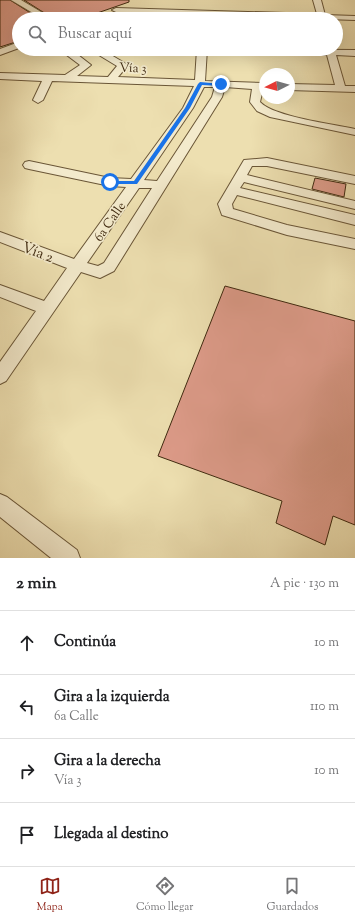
<!DOCTYPE html>
<html lang="es">
<head>
<meta charset="utf-8">
<style>
  :root { --surface:#fff; --page:#f2f2f2; --text:#202124; --muted:#757577; --line:#e0e0e0; --accent:#8f2418 }
  body { margin:0; font-family:"Sorts Mill Goudy",serif; background:var(--page); color:var(--text) }
  .compass { position:absolute; left:259px; top:68px; width:36px; height:36px; border-radius:50%; background:var(--surface); box-shadow:0 4px 16px #0002; rotate:264deg }
  .stop { position:absolute; width:12px; height:12px; margin:-9px; border:3px solid #1a73e8; border-radius:50%; background:#fff }
  .stop.end { background:#1a73e8; border-color:#fff; box-shadow:0 1px 4px #0008 }
  .list { margin:0; padding:0; list-style:none }
  h2 { display:flex; justify-content:space-between; align-items:center; height:52px; margin:0; padding:0 16px; font-size:17px }
  h2 small { font-size:13px; font-weight:400; color:var(--muted) }
  .list li { display:grid; grid-template-columns:26px 1fr auto; gap:12px; align-items:center; box-sizing:border-box; height:64px; padding:0 16px; border-top:1px solid var(--line) }
  .list b { display:block; font-size:15px; white-space:nowrap }
  .list p { margin:0; font-size:13px; white-space:nowrap; color:var(--muted) }
  .list em { font-size:13px; font-style:normal; color:var(--muted) }
  .icon { flex:none; width:22px; height:22px; fill:none; stroke:currentColor; stroke-width:2; stroke-linecap:round; stroke-linejoin:round }
  .map { position:relative; flex:none; width:355px; height:558px; overflow:hidden }
  .search { position:absolute; background:var(--surface); box-shadow:0 4px 16px #0002; left:12px; right:12px; top:12px; height:44px; display:flex; align-items:center; gap:10px; box-sizing:border-box; padding:0 14px; border-radius:22px; color:var(--muted); font-size:15px }
  .sheet { height:308px; background:var(--surface) }
  nav { display:flex; justify-content:space-around; align-items:center; box-sizing:border-box; height:56px; border-top:1px solid var(--line); background:var(--surface); font-size:11px; color:var(--muted) }
  nav a { display:grid; justify-items:center; gap:2px }
  nav .on { color:var(--accent) }
  .map>svg:first-child { display:block }
  .building { fill:#dd9b89; stroke:#3f290f }
  .lines { fill:none; stroke-linecap:round; stroke-linejoin:round }
  .minor-casing { stroke:#6a5637; stroke-width:2 }
  .minor { fill:#f3eacc; fill-rule:evenodd }
  .route { fill:#1a73e8 }
  .labels { text-anchor:middle; stroke-width:3.5; stroke-linejoin:round; paint-order:stroke }
  .far-street-label { font-size:13px; fill:#3f290f; stroke:#f3eacc }
  .street-label { font-size:15px; fill:#3f290f; stroke:#f3eacc }
</style>
</head>
<body>
<div class="map">
<svg width="355" height="558" viewBox="0 0 355 558">
  <rect width="100%" height="100%" fill="#eddfb0"/>
  <filter id="stains"><feTurbulence type="fractalNoise" baseFrequency=".005" numOctaves="4"/><feColorMatrix values="0 0 0 0 .2 0 0 0 0 .09 0 0 0 0 .02 0 0 0 .5 -.17"/></filter>
  <radialGradient id="worn" r=".72"><stop offset=".6" stop-color="#630" stop-opacity="0"/><stop offset="1" stop-color="#630" stop-opacity=".3"/></radialGradient>
  <g class="building">
    <polygon points="0,0 10,0 40,19 19,19 19,41 0,47"/>
    <polygon points="24,0 129,0 129,2 80,19 54,19"/>
    <polygon points="315,178 346,184 344,197 312,189"/>
    <polygon points="225,286 355,321 355,525 333,516 325,545 276,523 282,501 158,456"/>
  </g>
  <g class="lines">
    <defs>
      <g id="minor">
        <polygon points="11,0 21,0 53,19 43,19"/>
        <polygon points="313,0 321,0 325,15 355,16 355,20 116,12 112,10 116,8 317,14"/>
        <polygon points="98,14 128,15 132,17 130,19 101,18 98,18 97,16"/>
        <polygon points="19,42 19,48 0,55 0,49"/>
        <path d="M64,49H76L73,51L91,65L77,76L108,77L117,66L89,49H101L128,65L118,77L195,80L197,49H207L205,81L265,83V89H263L260,102C274,117 333,124 355,129V135L270,117L257,111L250,102L252,89L225,87L222,97L114,271L100,278L81,272L6,381L0,384V362L36,311L0,297V285L44,301L67,268L0,242V232L74,259L126,187L110,186L29,169L25,168L23,165L25,162L29,161L110,178L131,179L183,108L194,86L52,81L43,100L38,103L33,100L42,81L0,79V73L65,75L80,65L64,53L62,51ZM204,87H215L212,97L157,181L144,180L193,108ZM139,188H152L104,263L98,266L87,263Z"/>
        <polygon points="236,49 355,50 355,56 336,55 345,86 355,86 355,92 289,90 289,84 335,85 327,55 241,52"/>
        <polygon points="267,158 355,176 355,184 267,166 252,166 247,175 355,201 355,209 244,182 240,188 355,215 355,225 237,195 232,204 233,209 287,225 355,239 355,249 287,235 222,215 218,204 244,160"/>
        <polygon points="0,494 7,497 77,550 80,558 51,558 0,517"/>
      </g>
    </defs>
    <use href="#minor" class="minor-casing"/>
    <use href="#minor" class="minor"/>
  </g>
  <polygon class="route" points="200,82 223,84 221,86 202,85 190,108 137,184 108,184 107,182 110,181 134,181 185,108 198,84"/>
  <g class="labels">
    <g class="far-street-label">
      <text transform="translate(133 67) rotate(2)" y="5">Vía 3</text>
      <text transform="translate(109 221) rotate(-55)" y="5">6a Calle</text>
    </g>
    <g class="street-label">
      <text transform="translate(38 252) rotate(21)" y="5">Vía 2</text>
    </g>
  </g>
  <rect width="100%" height="100%" filter="url(#stains)"/>
  <rect width="100%" height="100%" fill="url(#worn)"/>
</svg>
<svg class="compass" viewBox="-18 -18 36 36"><path d="M0-13l5 13h-10z" fill="#e53935"/><path d="M0 13l5-13h-10z" fill="#757577"/></svg>
<div class="stop" style="left:110px;top:182px"></div>
<div class="stop end" style="left:221px;top:84px"></div>
<div class="search"><svg class="icon" aria-label="search" viewBox="0 0 24 24"><circle cx="10" cy="10" r="6"/><path d="M15 15l6 6"/></svg>Buscar aquí</div>
</div>
<section class="sheet">
<h2>2 min<small>A pie · 130 m</small></h2>
<ul class="list">
<li><svg class="icon" aria-label="ahead" viewBox="0 0 24 24"><path d="M12 20V5M6 11l6-6 6 6"/></svg><div><b>Continúa</b></div><em>10 m</em></li>
<li><svg class="icon" aria-label="left" viewBox="0 0 24 24"><path d="M17 20v-9H6M10 6l-5 5 5 5"/></svg><div><b>Gira a la izquierda</b><p>6a Calle</p></div><em>110 m</em></li>
<li><svg class="icon" aria-label="right" viewBox="0 0 24 24"><path d="M7 20v-9h11M14 6l5 5-5 5"/></svg><div><b>Gira a la derecha</b><p>Vía 3</p></div><em>10 m</em></li>
<li><svg class="icon" aria-label="arrive" viewBox="0 0 24 24"><path d="M6 21V4h12l-3 4 3 4H6"/></svg><div><b>Llegada al destino</b></div></li>
</ul>
</section>
<nav>
<a class="on"><svg class="icon" aria-label="map" viewBox="0 0 24 24"><path d="M3 6l6-2 6 2 6-2v14l-6 2-6-2-6 2zM9 4v14M15 6v14"/></svg>Mapa</a>
<a><svg class="icon" aria-label="directions" viewBox="0 0 24 24"><path d="M12 3l9 9-9 9-9-9zM9 14v-3h6M13 9l2 2-2 2"/></svg>Cómo llegar</a>
<a><svg class="icon" aria-label="saved" viewBox="0 0 24 24"><path d="M7 4h10v16l-5-4-5 4z"/></svg>Guardados</a>
</nav>
</body>
</html>
